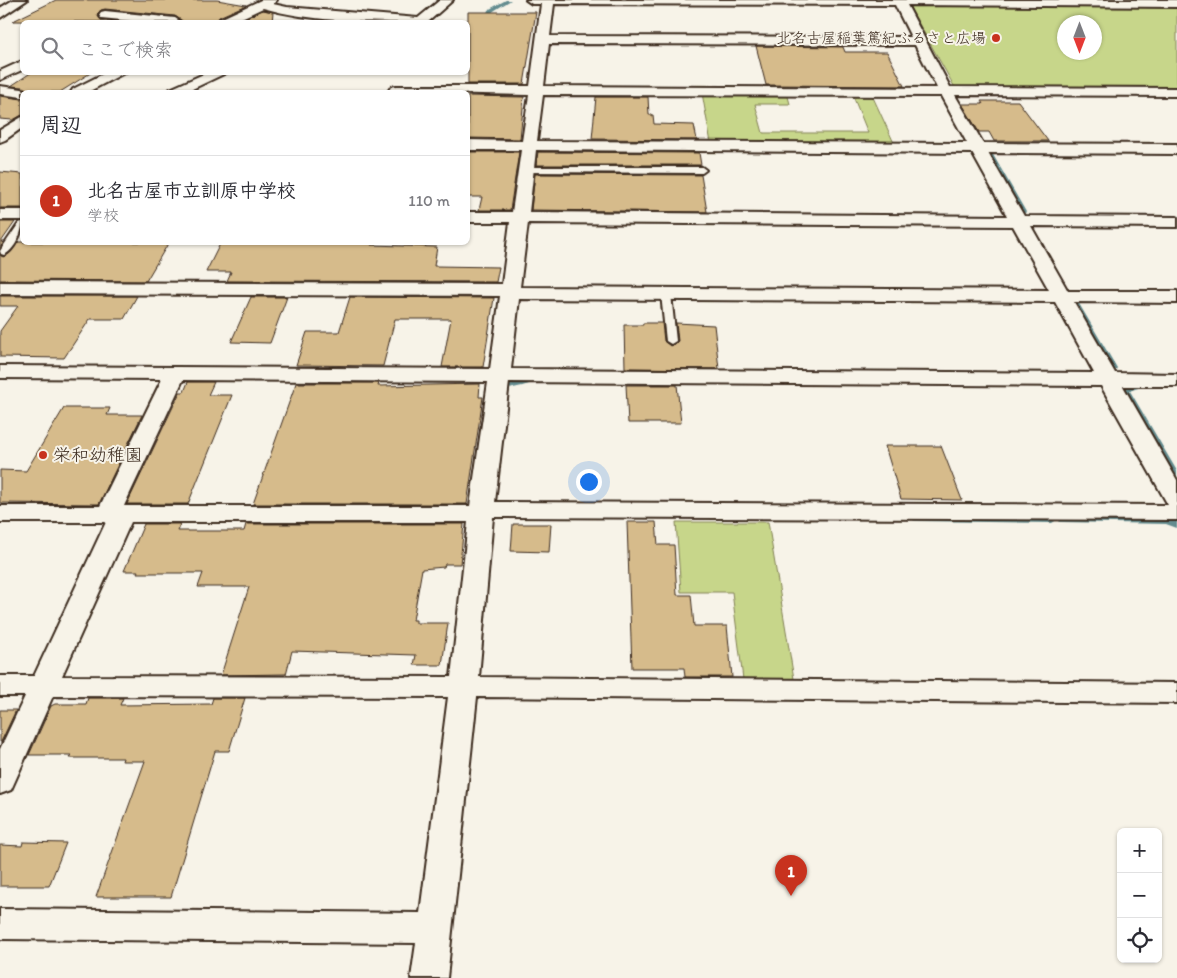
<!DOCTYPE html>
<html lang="ja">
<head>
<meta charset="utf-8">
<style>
  :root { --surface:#fff; --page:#f2f2f3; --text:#2b2b33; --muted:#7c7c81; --line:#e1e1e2; --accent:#c8321e }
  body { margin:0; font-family:Itim,"Klee One",sans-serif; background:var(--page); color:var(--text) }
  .controls { position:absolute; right:15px; bottom:15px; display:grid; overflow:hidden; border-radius:8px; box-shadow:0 1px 4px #0004 }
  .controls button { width:45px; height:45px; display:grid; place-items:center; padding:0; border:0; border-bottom:1px solid var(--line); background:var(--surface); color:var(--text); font:25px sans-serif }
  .compass { position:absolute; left:1057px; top:15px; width:45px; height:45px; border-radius:50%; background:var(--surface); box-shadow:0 1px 4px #0004; rotate:180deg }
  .you { position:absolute; left:588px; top:481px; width:18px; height:18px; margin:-12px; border:4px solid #fff; border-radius:50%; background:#1a73e8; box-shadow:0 0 0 8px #1a73e833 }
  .badge { display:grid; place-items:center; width:32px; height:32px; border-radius:50%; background:var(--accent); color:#fff; font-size:16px; font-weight:700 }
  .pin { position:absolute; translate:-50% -41px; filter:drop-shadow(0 1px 2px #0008) }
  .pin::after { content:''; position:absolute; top:26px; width:18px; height:15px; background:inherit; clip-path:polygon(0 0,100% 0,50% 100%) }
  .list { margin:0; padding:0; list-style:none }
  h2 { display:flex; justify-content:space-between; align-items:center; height:65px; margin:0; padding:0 20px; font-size:21px }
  h2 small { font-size:16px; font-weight:400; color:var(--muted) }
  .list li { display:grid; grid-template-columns:32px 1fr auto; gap:15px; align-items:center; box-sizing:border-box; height:90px; padding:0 20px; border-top:1px solid var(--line) }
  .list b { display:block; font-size:19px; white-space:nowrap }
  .list p { margin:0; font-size:16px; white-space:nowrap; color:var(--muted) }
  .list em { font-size:16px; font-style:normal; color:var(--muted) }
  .icon { flex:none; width:28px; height:28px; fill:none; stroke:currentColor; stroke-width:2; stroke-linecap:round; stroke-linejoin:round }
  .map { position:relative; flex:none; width:1177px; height:978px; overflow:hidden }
  .search { position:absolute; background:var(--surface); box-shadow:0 1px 4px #0004; left:20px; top:20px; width:450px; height:55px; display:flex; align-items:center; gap:12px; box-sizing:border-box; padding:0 18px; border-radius:8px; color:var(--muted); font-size:19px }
  .panel { position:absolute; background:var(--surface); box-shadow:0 1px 4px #0004; left:20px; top:90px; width:450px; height:155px; border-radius:8px }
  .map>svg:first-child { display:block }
  .green { fill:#c7d68a; stroke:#818054; fill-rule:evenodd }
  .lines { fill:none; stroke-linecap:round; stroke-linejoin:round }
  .stream { fill:#638c8f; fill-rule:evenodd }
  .building { fill:#d6bb8b; stroke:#3b2a1e }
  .service-casing { stroke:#3b2a1e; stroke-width:4 }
  .minor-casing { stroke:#3b2a1e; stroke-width:4 }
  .service { fill:#f7f3e8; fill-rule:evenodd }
  .minor { fill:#f7f3e8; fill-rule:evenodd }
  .poi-dot { fill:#c8321e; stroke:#f7f3e8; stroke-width:2 }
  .labels { text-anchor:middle; stroke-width:4; stroke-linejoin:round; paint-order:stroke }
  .far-poi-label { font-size:15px; fill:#3b2a1e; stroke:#f7f3e8; text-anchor:end }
  .poi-label { font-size:18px; fill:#3b2a1e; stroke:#f7f3e8; text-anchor:start }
</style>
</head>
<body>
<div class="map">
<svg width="1177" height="978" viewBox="0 0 1177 978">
  <rect width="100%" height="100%" fill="#f7f3e8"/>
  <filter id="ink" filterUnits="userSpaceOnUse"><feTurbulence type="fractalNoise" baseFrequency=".02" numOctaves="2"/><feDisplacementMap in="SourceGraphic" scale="10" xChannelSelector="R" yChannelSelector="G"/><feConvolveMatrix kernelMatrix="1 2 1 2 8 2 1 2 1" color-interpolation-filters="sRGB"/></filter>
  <g filter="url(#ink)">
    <g class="green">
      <path d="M913,4L1177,5V89L963,88L954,86L909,6ZM1064,22H1094V52H1064Z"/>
      <polygon points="702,93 787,93 790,104 755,104 763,133 868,133 853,96 809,96 808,93 871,93 894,143 711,143"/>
      <polygon points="676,522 768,522 794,679 743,679 732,592 681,592"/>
    </g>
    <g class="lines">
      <g class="stream">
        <polygon points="506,0 511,0 492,12 487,24 483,24 488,10"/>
        <polygon points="998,148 1000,149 1000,151 992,153 1026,212 1025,213 1020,212 985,152"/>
        <polygon points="1071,300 1077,300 1078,302 1117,368 1116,370 1110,370 1109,368 1070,302"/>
        <path d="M518,380H532L536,382C534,383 511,389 508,389L507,387Z"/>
        <path d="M1131,383H1142L1146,385C1143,388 1135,388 1130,391L1177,471V482L1173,479L1122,390Z"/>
        <polygon points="917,516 1052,517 1057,520 1052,523 914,521 912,519 914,517"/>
        <polygon points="1063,517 1167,518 1177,522 1177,528 1166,524 1060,522 1058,520 1060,518"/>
      </g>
    </g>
    <g class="building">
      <polygon points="56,0 217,0 246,5 219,17 216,22 183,22 175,16 105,9 101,10 97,14 101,20 128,22 13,21"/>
      <polygon points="263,10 273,12 272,22 236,22"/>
      <polygon points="468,12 536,12 524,84 468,84"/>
      <polygon points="756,46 843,47 845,52 887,52 904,86 766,85"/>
      <polygon points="32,72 92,72 60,92 31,92 23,87 11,86"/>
      <polygon points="0,96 22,99 22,115 13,120 0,119"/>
      <polygon points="468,96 524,97 520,139 468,138"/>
      <polygon points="596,97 648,97 649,115 653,115 654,124 694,125 697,140 592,139"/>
      <polygon points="981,101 1018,101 1048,141 994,141 989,132 979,132 962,104 983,104"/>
      <polygon points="468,152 519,152 510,210 479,210 482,197 468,197"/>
      <polygon points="538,152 699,153 701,165 536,165"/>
      <polygon points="0,172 22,174 22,208 0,208"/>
      <polygon points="535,174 701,175 707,212 531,210"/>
      <polygon points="0,222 15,222 1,242 4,242 0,248"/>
      <polygon points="18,242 169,242 146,281 0,280 0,255 3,257 9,254"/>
      <polygon points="221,242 372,242 371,245 437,247 434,266 499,267 496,282 227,281 231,272 206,272"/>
      <polygon points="0,296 137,296 124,319 90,319 64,358 0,357 0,331 18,306 0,306"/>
      <polygon points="251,297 287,297 270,343 231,342"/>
      <polygon points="350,297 494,298 483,367 442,367 451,319 395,319 383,366 296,365 307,332 339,332"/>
      <polygon points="643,323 662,323 664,341 670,346 678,341 676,323 714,325 719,369 625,368 624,325 643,325"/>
      <polygon points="188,382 214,382 208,395 232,395 188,504 127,504 180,392 184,392"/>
      <polygon points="296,383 379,383 378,386 480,384 479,397 483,397 467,504 253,504"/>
      <polygon points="626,385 677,385 681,423 628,423"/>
      <polygon points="64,408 110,408 107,415 142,415 99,504 0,503 0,470 26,471"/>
      <polygon points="885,446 941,446 962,500 901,499"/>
      <polygon points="627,522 656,522 658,545 674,545 677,595 691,595 694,626 727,626 732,677 685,677 684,668 632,668"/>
      <polygon points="144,524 180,524 177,531 244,531 246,524 464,524 460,564 445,564 444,567 422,569 413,620 416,620 416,623 448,623 442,665 414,665 416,655 292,651 286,674 221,675 249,587 198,587 203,573 137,573 138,571 124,571"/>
      <polygon points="513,524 551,524 549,552 511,551"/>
      <polygon points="88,698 123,698 120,705 211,704 213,698 245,698 229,751 215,751 171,897 96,897 145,761 122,761 123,758 69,758 71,755 29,755 51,706 55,704 86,704"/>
      <polygon points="0,710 16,710 1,742 0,742"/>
      <polygon points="23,842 66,843 49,886 0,886 0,845 22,846"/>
    </g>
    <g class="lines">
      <defs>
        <g id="service">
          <polygon points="526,167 702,167 706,170 702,173 523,172 522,170"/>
          <path d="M22,222C23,232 14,251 4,255L1,254L0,251L19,223Z"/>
          <polygon points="666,291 671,294 676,341 671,344 666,341 661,294"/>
        </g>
        <g id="minor">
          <polygon points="13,0 27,0 0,18 0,8"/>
          <path d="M261,0H277L273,4L287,7L418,18L440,0H453L428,22C374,22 316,23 263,8L233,22H218L220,19Z"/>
          <path d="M526,0H1177V7L907,5L950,87L1177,88V96L955,95L983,143L1177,144V154L988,153L1024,216L1177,217V227L1031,226L1068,291H1177V303L1074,302L1115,373L1177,374V386H1123L1177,480V520L493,517L479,677L1177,683V703L477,697L447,978H411L416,943L0,939V909L420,913L448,697L53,696L11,790L0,794V749L25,696H0V676H34L106,522H0V506H100L162,379L0,378V366L490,369L500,296L0,294V282L502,284L510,222H468V212H512L521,150H468V140L522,141L529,95L391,92L389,90L391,87L396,86H530L541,4H532ZM554,4L895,5L911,37L550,36ZM549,44L915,45L937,88L544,86ZM543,95L941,96L967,143L537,141ZM536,150L972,153L1007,216L529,212ZM528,223L1013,226L1049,290L520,287ZM519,299L1055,302L1094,373L511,369ZM183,380L488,382L470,506H124ZM509,382L1101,386L1168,505L495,502ZM131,522H468L451,677L62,676Z"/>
          <polygon points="105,11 175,18 181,22 142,22 101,18 99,15 101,12"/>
          <polygon points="22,61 22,70 0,80 0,71"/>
          <polygon points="107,72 126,72 88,92 71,92 73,89"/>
          <polygon points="208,72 228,72 186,92 168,92 170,89"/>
          <polygon points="0,86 22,89 29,92 22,92 22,97 0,94"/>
          <polygon points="22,117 22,128 5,140 0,142 0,130"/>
          <rect x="0" y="210" width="22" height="10"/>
        </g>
      </defs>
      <use href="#service" class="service-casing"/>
      <use href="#minor" class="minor-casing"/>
      <use href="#service" class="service"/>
      <use href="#minor" class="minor"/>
    </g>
  </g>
  <g class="poi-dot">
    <circle cx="996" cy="38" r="5"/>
    <circle cx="43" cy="455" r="5"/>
  </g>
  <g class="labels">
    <g class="far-poi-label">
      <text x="986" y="43">北名古屋稲葉篤紀ふるさと広場</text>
    </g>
    <g class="poi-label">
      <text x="53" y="461">栄和幼稚園</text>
    </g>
  </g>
</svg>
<div class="controls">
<button>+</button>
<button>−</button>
<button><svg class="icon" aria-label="locate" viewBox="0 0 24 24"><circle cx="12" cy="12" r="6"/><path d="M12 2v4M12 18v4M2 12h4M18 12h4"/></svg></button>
</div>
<svg class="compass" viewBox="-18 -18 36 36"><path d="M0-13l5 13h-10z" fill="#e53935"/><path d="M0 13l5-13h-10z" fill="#7c7c81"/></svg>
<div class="you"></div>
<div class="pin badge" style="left:791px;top:896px">1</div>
<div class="search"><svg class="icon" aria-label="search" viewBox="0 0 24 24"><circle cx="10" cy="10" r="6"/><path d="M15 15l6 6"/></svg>ここで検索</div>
<section class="panel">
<h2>周辺<small></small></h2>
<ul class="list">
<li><span class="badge">1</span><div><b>北名古屋市立訓原中学校</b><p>学校</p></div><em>110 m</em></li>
</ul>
</section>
</div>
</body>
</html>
